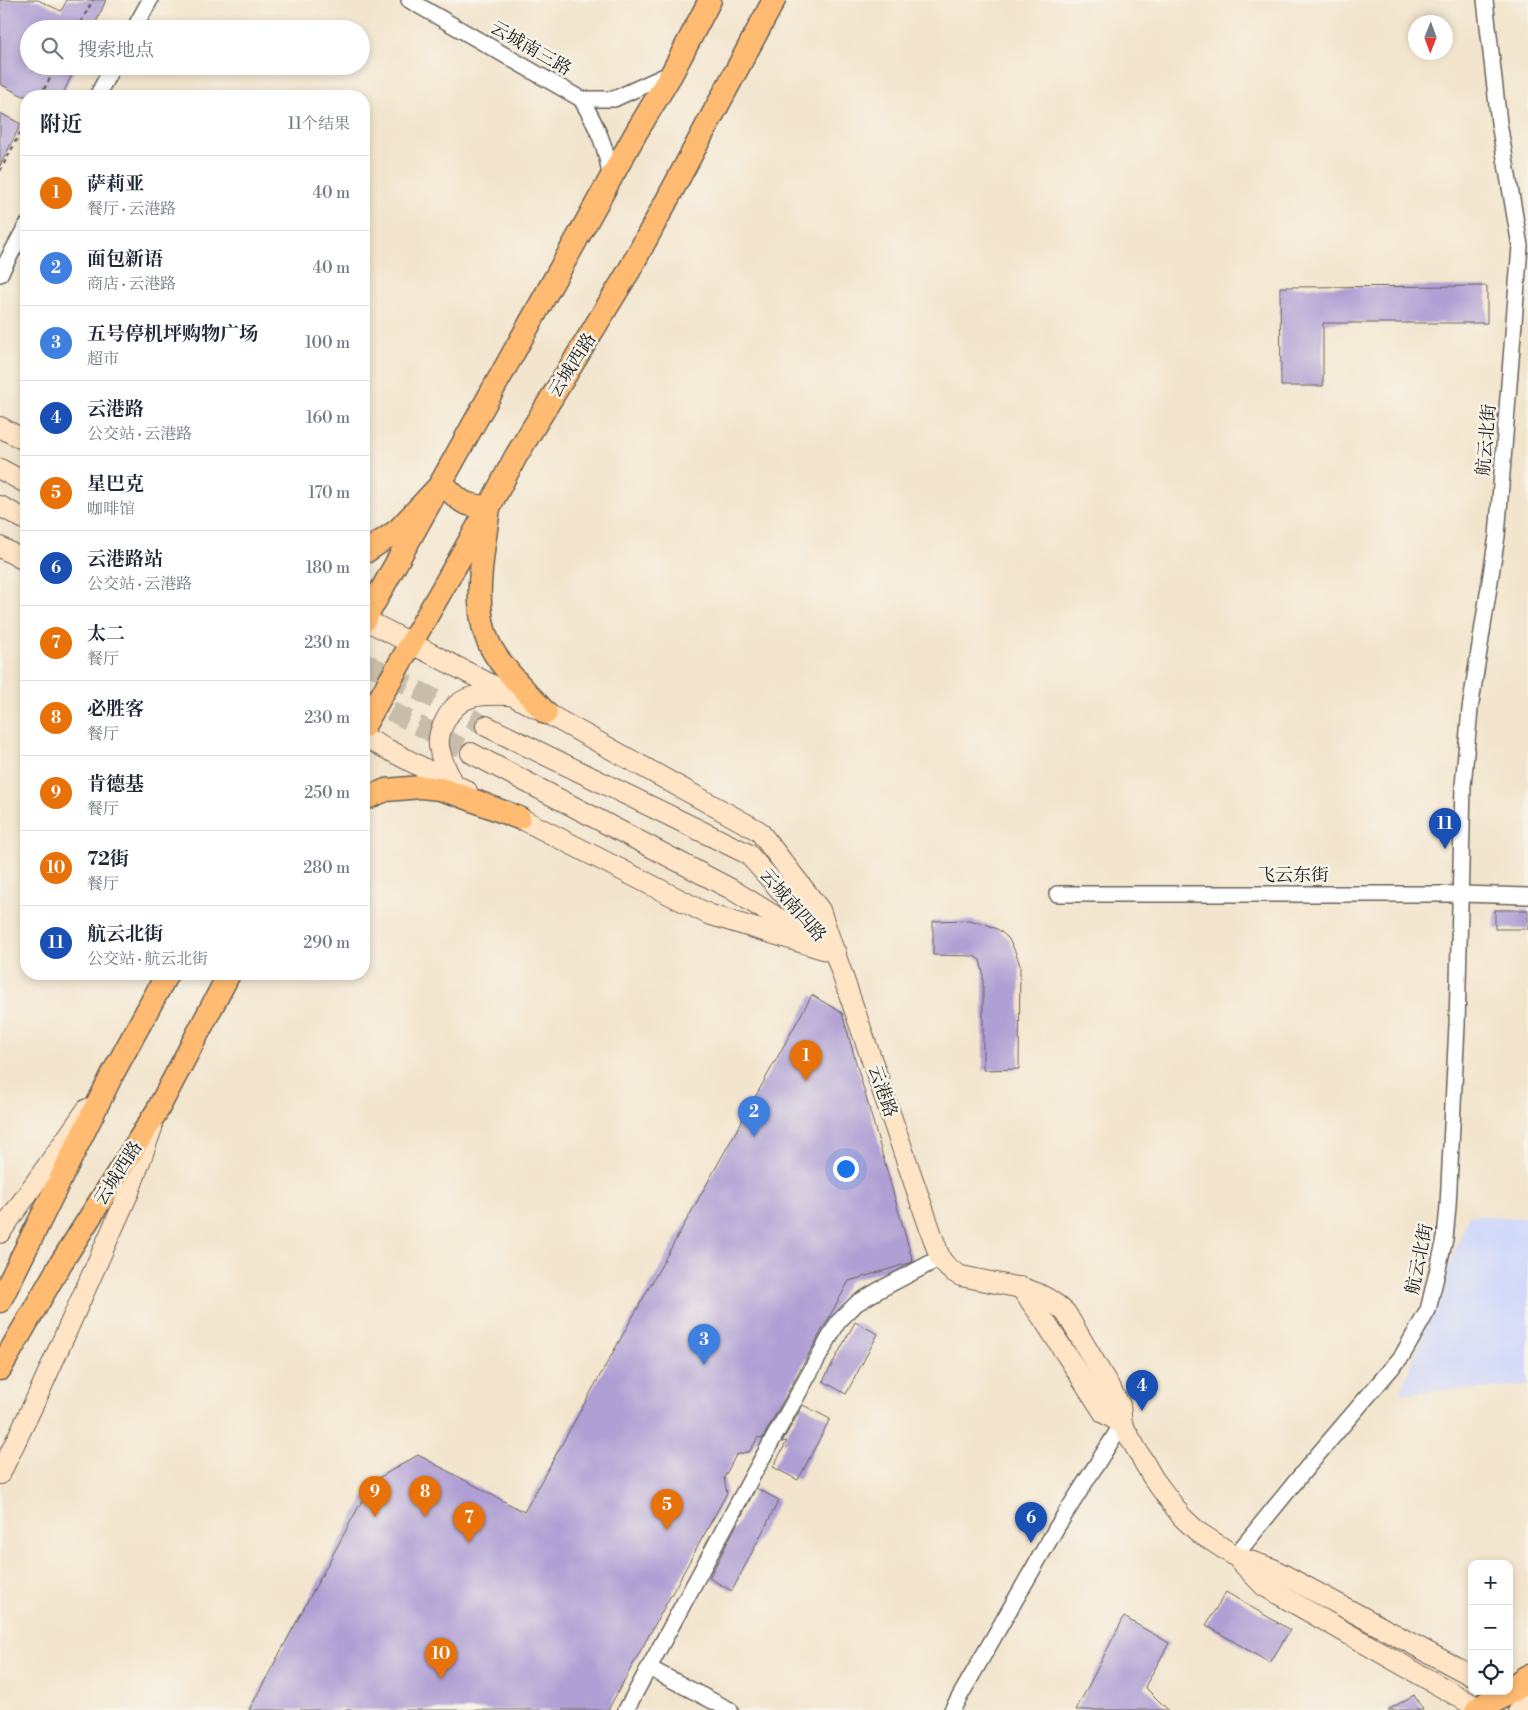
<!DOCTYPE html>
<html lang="zh">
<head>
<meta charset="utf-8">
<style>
  :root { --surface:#fff; --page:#f6f6f7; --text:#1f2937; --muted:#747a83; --line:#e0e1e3; --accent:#c8321e }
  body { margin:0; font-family:"Libre Bodoni","Noto Serif SC",serif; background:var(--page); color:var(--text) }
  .controls { position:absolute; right:15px; bottom:15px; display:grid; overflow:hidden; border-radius:10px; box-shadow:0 2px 8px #0003 }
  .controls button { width:45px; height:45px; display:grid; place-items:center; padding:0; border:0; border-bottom:1px solid var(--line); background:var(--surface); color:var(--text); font:25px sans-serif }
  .compass { position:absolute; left:1408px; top:15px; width:45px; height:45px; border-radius:50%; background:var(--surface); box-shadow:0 2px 8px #0003; rotate:181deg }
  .you { position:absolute; left:845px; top:1168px; width:18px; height:18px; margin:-12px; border:4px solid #fff; border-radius:50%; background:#1a73e8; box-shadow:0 0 0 8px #1a73e833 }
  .badge { display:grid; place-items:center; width:32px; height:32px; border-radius:50%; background:var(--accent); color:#fff; font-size:16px; font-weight:700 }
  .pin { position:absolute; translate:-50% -41px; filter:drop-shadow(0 1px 2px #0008) }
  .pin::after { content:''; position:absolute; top:26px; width:18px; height:15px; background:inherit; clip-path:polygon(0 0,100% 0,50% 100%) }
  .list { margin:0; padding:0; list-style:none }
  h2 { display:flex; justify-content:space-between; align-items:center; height:65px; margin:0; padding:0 20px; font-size:21px }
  h2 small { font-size:16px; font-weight:400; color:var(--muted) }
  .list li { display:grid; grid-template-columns:32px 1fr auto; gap:15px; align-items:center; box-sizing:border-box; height:75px; padding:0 20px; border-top:1px solid var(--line) }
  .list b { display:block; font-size:19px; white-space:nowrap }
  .list p { margin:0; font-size:16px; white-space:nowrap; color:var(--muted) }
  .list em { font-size:16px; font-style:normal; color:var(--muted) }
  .icon { flex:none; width:28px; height:28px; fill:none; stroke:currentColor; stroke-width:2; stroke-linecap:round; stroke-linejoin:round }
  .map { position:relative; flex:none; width:1528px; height:1710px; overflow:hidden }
  .search { position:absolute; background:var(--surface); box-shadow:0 2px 8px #0003; left:20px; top:20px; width:350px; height:55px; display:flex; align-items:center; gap:12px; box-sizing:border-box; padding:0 18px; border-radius:28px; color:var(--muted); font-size:19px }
  .panel { position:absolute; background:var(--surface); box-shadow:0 2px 8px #0003; left:20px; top:90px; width:350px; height:890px; border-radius:20px }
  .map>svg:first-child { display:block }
  .built { fill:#d1d9f9 }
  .building { fill:#af9fd4 }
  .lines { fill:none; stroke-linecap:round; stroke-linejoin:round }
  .secondary-tunnel { stroke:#c8bdaa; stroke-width:20; stroke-dasharray:20 10; stroke-linecap:butt }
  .street-casing { stroke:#67625a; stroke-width:18 }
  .secondary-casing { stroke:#67625a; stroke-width:22 }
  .primary-casing { stroke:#67625a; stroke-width:25 }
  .highway-casing { stroke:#67625a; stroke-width:29 }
  .path { stroke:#67625a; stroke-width:2.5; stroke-dasharray:4 4; stroke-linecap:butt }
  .street { stroke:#fff; stroke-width:15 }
  .secondary { stroke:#ffe4c6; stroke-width:20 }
  .primary { stroke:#ffbb71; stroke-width:22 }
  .highway { stroke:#ffbb71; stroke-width:26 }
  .labels { text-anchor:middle; stroke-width:5; stroke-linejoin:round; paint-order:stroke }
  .street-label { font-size:18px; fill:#1c1c1c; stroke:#f7f3e8 }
</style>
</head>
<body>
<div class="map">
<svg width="1528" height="1710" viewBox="0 0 1528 1710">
  <rect width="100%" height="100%" fill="#f7f3e8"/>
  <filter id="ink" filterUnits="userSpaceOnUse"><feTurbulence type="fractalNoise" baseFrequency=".02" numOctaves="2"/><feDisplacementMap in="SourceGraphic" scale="10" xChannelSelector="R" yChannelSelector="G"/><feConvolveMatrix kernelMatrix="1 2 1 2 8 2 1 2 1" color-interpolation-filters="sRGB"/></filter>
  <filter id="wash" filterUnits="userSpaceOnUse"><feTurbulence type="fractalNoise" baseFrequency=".0096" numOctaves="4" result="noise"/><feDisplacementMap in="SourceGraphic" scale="20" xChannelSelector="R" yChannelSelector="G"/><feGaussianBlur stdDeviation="1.12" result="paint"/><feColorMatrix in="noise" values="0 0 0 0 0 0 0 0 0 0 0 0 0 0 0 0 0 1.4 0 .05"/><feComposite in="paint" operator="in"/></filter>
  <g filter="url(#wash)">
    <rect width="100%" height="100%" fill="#f3e5cd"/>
    <polygon class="built" points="1469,1215 1528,1218 1528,1386 1400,1393"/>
    <g id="blocks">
      <g class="building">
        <polygon points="0,0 38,0 61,11 67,0 106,0 93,29 29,29 29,66 76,66 62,96 23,96 0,84"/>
        <polygon points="0,113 21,124 0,166"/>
        <polygon points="1487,286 1487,323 1323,323 1323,386 1281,386 1280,287"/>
        <rect x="1495" y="910" width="33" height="19"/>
        <polygon points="969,920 986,924 999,930 1008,938 1015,951 1020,965 1019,1069 983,1070 983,973 980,960 974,956 933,955 933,921"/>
        <polygon points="812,995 842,1013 913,1262 849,1281 762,1439 758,1437 750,1451 736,1455 724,1478 727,1493 608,1710 249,1710 372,1482 418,1455 524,1512"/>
        <polygon points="855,1322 878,1334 846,1394 823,1381"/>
        <polygon points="803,1405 830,1419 798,1480 773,1467 787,1441 782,1442"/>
        <polygon points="756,1488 779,1500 732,1591 709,1578"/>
        <polygon points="1226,1592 1290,1630 1270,1663 1206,1625"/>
        <polygon points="1124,1617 1169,1643 1145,1687 1168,1710 1076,1710"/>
        <polygon points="1414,1695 1423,1710 1388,1710"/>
      </g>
    </g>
  </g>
  <g filter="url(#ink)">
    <use href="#blocks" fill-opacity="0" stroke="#67625a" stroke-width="1"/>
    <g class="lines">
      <g class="secondary-tunnel">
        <polyline points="364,662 486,726"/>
        <polyline points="364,697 471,753"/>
      </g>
      <defs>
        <g id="street">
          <path d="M409,0L581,99C596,124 608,149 610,178"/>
          <polyline points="134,29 150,0"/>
          <polyline points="97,96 113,66"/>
          <polyline points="581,99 614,99 671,73"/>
          <polyline points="0,274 26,226"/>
          <polyline points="1057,894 1461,894 1528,896"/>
          <polyline points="1235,1556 1314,1459 1402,1356 1428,1310 1445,1239 1448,1206 1457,1025 1463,786 1470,709 1497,536 1520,246 1499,123 1485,0"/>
          <polyline points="649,1668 730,1710"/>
          <polyline points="626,1710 753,1475 838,1322 857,1303 879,1290 940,1258"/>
          <polyline points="952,1710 1057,1527 1122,1424"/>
        </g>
        <g id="secondary">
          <polyline points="0,427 26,441"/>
          <polyline points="0,469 26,483"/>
          <polyline points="0,506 26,520"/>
          <polyline points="0,547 26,561"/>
          <path d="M364,619L546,713L759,831L820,910L940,1258C946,1267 951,1271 961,1276L1026,1289C1042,1294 1054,1301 1066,1313L1120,1405L1122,1424L1153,1478L1182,1517L1198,1532L1235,1556L1273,1569L1472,1676"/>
          <polyline points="486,726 748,854 828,944"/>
          <polyline points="364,737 467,791"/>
          <polyline points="471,753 731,889 810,938"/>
          <path d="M454,784C449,774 442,763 440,751C437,741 440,730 445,721C459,693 481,694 509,695"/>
          <polyline points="506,811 708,914 836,953"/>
          <polyline points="0,1233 87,1109"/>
          <polyline points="1020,1287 1042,1317 1104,1413 1122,1424"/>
          <polyline points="0,1474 38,1395 129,1192 152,1128"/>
          <polyline points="1239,1560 1264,1586 1473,1705"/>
          <polyline points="1519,1710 1528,1704"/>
        </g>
        <g id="primary">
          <path d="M364,553L398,530L442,483C460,501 462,506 489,507C484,551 469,611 493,651C506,673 529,694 546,713"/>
          <polyline points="364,621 637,131 672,73 710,0"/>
          <polyline points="364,726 489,507 516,456 629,271 774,0"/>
          <polyline points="364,799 386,790 421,787 440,789 462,796 519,818"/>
          <polyline points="0,1301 112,1075 167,974"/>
          <polyline points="0,1369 61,1263 157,1111 229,974"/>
        </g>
        <g id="highway">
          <polyline points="1509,1691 1528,1678"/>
          <polyline points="1479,1710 1508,1691"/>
        </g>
      </defs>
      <use href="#street" class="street-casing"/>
      <use href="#secondary" class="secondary-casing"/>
      <use href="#primary" class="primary-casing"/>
      <use href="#highway" class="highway-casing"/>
      <g class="path">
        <polyline points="77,29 93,0"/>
        <polyline points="40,96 57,66"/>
        <polyline points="0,171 26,122"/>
      </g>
      <use href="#street" class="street"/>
      <use href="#secondary" class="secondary"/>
      <use href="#primary" class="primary"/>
      <use href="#highway" class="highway"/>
    </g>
  </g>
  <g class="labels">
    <g class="street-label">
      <text transform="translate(531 48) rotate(30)" y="6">云城南三路</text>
      <text transform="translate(572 365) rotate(-58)" y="6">云城西路</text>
      <text transform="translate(1486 440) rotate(-85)" y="6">航云北街</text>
      <text x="1293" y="881">飞云东街</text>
      <text transform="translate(793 905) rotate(49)" y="6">云城南四路</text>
      <text transform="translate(883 1091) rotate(71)" y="6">云港路</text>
      <text transform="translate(118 1173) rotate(-57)" y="6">云城西路</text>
      <text transform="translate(1419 1259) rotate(-78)" y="6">航云北街</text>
    </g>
  </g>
</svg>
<div class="controls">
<button>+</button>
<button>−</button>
<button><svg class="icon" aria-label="locate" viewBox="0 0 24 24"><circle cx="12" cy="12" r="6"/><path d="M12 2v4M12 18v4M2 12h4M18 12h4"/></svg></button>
</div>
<svg class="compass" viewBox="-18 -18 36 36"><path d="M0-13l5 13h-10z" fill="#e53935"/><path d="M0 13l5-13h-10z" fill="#747a83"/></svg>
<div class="you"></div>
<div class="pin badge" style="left:806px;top:1081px;background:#e8710a">1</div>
<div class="pin badge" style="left:754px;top:1137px;background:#3f7fe0">2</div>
<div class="pin badge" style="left:704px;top:1365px;background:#3f7fe0">3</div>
<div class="pin badge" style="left:1142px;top:1411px;background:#1a4fb4">4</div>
<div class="pin badge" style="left:667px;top:1530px;background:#e8710a">5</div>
<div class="pin badge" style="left:1031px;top:1543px;background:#1a4fb4">6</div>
<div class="pin badge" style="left:469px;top:1543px;background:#e8710a">7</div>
<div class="pin badge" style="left:425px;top:1517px;background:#e8710a">8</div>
<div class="pin badge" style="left:375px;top:1517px;background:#e8710a">9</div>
<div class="pin badge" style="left:441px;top:1679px;background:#e8710a">10</div>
<div class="pin badge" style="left:1445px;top:849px;background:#1a4fb4">11</div>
<div class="search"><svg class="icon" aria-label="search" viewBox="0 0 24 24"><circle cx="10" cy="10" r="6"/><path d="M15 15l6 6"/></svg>搜索地点</div>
<section class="panel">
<h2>附近<small>11个结果</small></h2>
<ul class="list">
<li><span class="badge" style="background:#e8710a">1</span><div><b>萨莉亚</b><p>餐厅 · 云港路</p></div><em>40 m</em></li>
<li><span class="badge" style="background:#3f7fe0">2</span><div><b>面包新语</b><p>商店 · 云港路</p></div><em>40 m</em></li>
<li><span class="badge" style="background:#3f7fe0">3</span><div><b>五号停机坪购物广场</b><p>超市</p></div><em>100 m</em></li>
<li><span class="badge" style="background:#1a4fb4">4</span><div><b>云港路</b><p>公交站 · 云港路</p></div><em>160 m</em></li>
<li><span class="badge" style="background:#e8710a">5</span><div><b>星巴克</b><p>咖啡馆</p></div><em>170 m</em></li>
<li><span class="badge" style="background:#1a4fb4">6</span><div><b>云港路站</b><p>公交站 · 云港路</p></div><em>180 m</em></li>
<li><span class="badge" style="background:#e8710a">7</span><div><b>太二</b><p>餐厅</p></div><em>230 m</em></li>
<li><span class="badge" style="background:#e8710a">8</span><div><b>必胜客</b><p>餐厅</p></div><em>230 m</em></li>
<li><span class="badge" style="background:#e8710a">9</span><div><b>肯德基</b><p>餐厅</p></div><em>250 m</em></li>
<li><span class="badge" style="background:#e8710a">10</span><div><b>72街</b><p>餐厅</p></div><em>280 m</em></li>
<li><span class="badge" style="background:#1a4fb4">11</span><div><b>航云北街</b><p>公交站 · 航云北街</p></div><em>290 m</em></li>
</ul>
</section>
</div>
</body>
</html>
